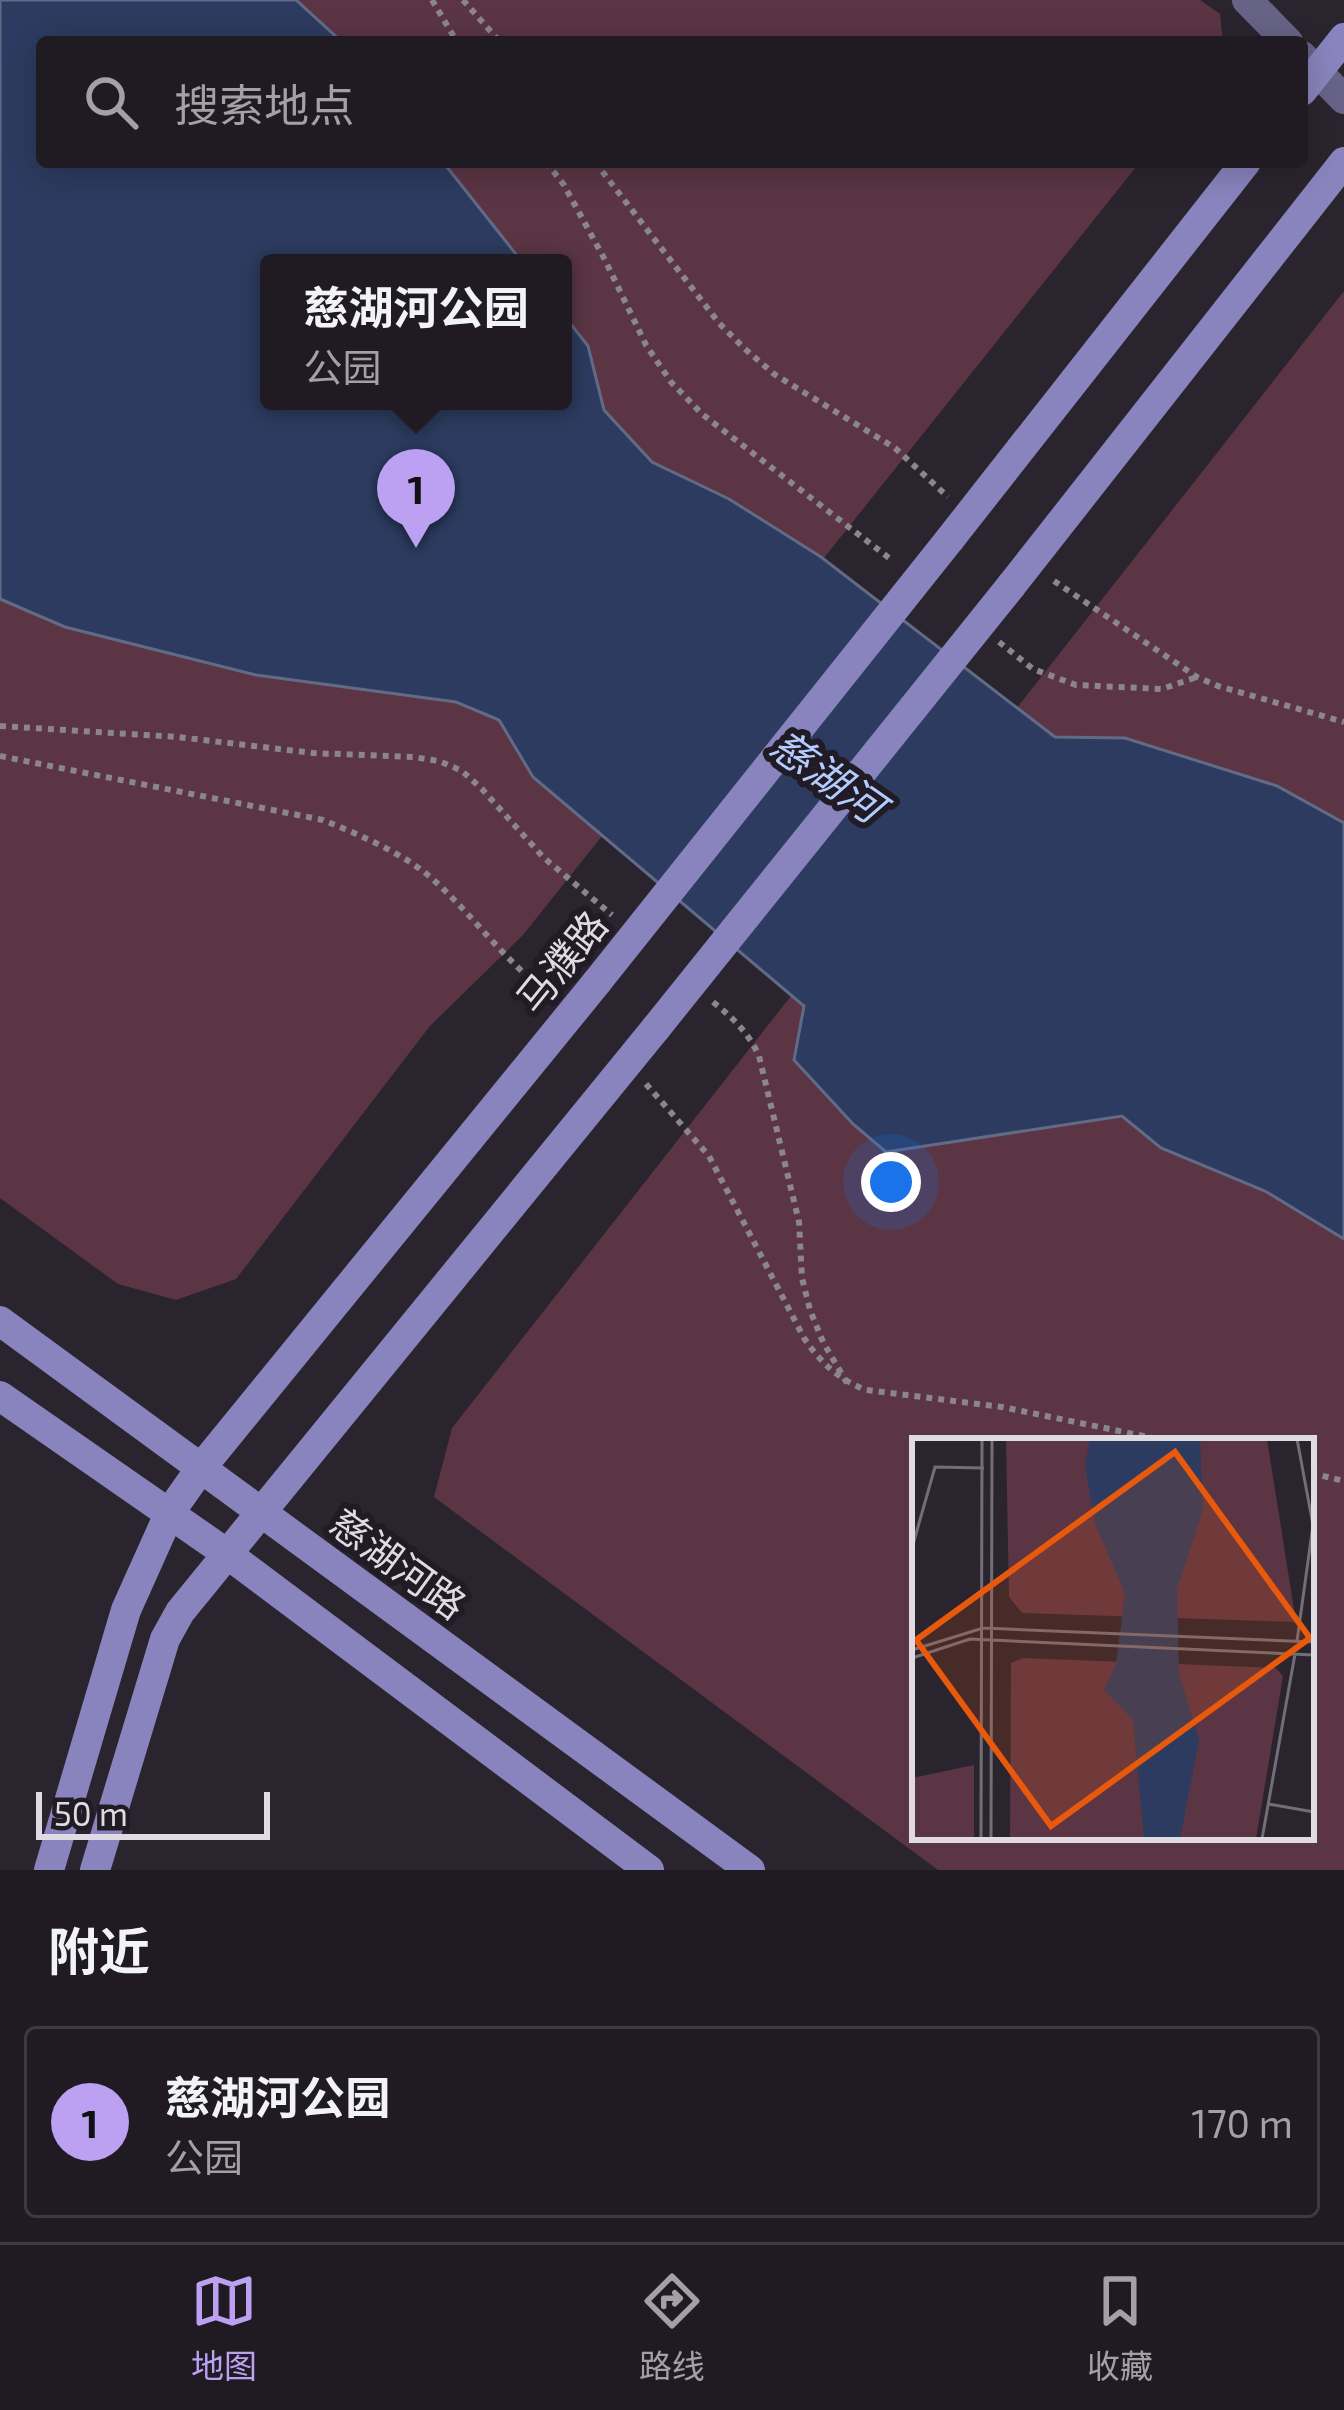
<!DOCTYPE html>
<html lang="zh">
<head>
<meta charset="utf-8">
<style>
  :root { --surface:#201b22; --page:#2d282f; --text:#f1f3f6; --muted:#a2a1a5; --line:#3d3940; --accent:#bca0f2 }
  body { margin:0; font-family:"Exo 2","Noto Sans SC",sans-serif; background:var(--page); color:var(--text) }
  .scale { position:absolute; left:36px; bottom:30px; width:234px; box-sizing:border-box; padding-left:12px; border:6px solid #dfdbe2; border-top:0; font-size:33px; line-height:42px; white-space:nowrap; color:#dfdbe2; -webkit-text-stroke:9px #201b25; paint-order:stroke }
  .you { position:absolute; left:891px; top:1182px; width:42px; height:42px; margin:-30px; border:9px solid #fff; border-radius:50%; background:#1a73e8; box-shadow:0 0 0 18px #1a73e833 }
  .badge { display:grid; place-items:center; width:78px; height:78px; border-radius:50%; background:var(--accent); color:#111; font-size:39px; font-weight:700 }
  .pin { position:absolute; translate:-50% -99px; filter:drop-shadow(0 3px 6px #0008) }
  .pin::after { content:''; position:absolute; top:63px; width:42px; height:36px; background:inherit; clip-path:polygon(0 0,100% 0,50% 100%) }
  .popup { position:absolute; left:260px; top:254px; width:312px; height:156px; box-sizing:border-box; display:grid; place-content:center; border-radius:12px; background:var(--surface); filter:drop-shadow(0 3px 9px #0005); font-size:39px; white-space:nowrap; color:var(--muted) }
  .popup b { font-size:45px; color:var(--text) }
  .popup::after { content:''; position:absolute; left:50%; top:100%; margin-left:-24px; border:24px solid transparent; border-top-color:var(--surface) }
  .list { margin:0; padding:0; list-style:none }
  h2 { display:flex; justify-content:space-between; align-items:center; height:156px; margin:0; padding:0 48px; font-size:51px }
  h2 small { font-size:39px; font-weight:400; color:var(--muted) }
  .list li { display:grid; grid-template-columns:78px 1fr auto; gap:36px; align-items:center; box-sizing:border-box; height:192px; margin:0 24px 24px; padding:0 24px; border:3px solid var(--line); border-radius:12px }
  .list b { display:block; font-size:45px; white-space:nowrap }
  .list p { margin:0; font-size:39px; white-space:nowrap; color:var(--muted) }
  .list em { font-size:39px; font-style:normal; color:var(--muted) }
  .icon { flex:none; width:66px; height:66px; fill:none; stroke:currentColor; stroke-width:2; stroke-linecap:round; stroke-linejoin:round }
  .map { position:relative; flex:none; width:1344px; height:1870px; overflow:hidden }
  .search { position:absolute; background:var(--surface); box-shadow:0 6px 30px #0003; left:36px; right:36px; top:36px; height:132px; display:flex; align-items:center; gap:30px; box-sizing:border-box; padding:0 42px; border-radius:12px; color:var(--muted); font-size:45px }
  .sheet { height:372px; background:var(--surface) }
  nav { display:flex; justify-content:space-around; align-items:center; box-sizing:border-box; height:168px; border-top:3px solid var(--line); background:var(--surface); font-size:33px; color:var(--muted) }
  nav a { display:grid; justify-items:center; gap:6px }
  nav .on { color:var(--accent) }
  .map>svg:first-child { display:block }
  .green { fill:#5b3544; fill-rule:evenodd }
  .water { fill:#2c3b5f; stroke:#626b86; stroke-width:3 }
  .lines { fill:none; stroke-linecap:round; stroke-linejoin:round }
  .path { stroke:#8b868e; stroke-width:6; stroke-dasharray:6 6; stroke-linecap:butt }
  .tertiary { stroke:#666387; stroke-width:30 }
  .secondary { stroke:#8984bd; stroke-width:30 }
  .secondary-bridge { stroke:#8984bd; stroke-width:30 }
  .labels { text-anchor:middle; stroke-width:12; stroke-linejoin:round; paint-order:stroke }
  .street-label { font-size:39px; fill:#dfdbe2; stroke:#201b25 }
  .water-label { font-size:42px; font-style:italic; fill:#b4cbfe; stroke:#201b25 }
  .inset-road { fill:none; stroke:#726d76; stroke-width:3 }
  .view { fill:#e8590c; fill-opacity:0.15; stroke:#e8590c; stroke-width:6 }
  .inset-edge { fill:none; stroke:#dfdbe2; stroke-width:6 }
</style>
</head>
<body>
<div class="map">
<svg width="1344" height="1870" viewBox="0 0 1344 1870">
  <rect width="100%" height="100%" fill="#2a242e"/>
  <g class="green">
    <path d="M0,0H1200L1220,14L1223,42H42V162H1140L523,935L430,1026L236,1279L176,1300L118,1284L0,1198ZM269,263H563V401H269Z"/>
    <path d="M1344,291V1870H938L434,1497L452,1428ZM915,1441H1311V1837H915Z"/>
  </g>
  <polygon class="water" points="0,0 296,0 342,42 42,42 42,162 443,162 523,263 269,263 269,401 563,401 563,314 588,346 604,410 652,462 729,499 821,557 1055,737 1125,738 1277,786 1344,823 1344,1239 1265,1191 1161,1148 1122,1116 886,1152 853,1124 794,1060 804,1006 533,777 499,720 456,702 256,675 65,627 0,599"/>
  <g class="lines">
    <g class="path">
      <polyline points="432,0 457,42"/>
      <polyline points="463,0 500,42"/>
      <polyline points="546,162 564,185 605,260 646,345 671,382 702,414 893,561"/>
      <polyline points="595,162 719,323 745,349 774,374 895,448 948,497"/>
      <polyline points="1054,581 1197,677 1218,686 1344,722"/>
      <polyline points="999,642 1033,669 1076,685 1162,689 1197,677"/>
      <polyline points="0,726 178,737 313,753 413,757 439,761 462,771 482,789 543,857 612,915"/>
      <path d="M0,756L323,820C362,836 406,854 437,883C476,919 507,964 551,995"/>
      <path d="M713,1002C733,1018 748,1032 759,1056L799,1222L802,1278L810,1310L823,1342L847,1383"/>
      <path d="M646,1084L709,1156L804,1338C821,1363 838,1379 866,1390L1002,1407L1168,1441"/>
      <polyline points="1311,1473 1344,1481"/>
    </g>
    <g class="tertiary">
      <polyline points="1247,0 1288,42"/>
      <polyline points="1302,56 1344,99"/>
    </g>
    <g class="secondary">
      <polyline points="1302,91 1344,38"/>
      <polyline points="950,539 1246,162"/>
      <polyline points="1011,586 1344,162"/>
      <polyline points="0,1321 750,1870"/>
      <polyline points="0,1396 226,1553 649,1870"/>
      <polyline points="49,1870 126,1610 170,1512 201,1468 597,982"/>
      <polyline points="95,1870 165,1639 180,1612 656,1028"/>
    </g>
    <g class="secondary-bridge">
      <polyline points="597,982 950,539"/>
      <polyline points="656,1028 1011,586"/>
    </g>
  </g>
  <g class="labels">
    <g class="street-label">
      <text transform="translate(562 962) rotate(-51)" y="14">马濮路</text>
      <text transform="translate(398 1564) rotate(36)" y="14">慈湖河路</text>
    </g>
    <g class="water-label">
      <text transform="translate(827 776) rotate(35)" y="15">慈湖河</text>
    </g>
  </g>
  <g transform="translate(912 1438)">
    <rect width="402" height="402" fill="#2a242e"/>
    <path d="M94,1H355L384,184L110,175L97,159ZM111,220L364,230L371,238L344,401H98L99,225ZM62,327V401H0V340Z" fill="#5b3544"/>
    <path d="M178,1H288L291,71L265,151L267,234L287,302L268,401H232L221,282L192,252L204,226L213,155L183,86L173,27Z" fill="#2c3b5f"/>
    <path class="inset-road" d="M385,1L401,87L385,203M0,110L23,29L72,30M0,212L71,190L402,204M0,220L58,201L402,217M356,366L402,374M69,401L70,1M79,401L80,1M350,401L383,216"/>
    <path class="view" d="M263,14L398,200L139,388L4,202Z"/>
    <rect width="402" height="402" class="inset-edge"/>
  </g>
</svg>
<div class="scale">50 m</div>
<div class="you"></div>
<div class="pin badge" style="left:416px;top:548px">1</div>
<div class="popup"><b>慈湖河公园</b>公园</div>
<div class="search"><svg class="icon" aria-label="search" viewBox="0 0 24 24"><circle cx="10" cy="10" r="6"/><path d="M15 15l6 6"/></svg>搜索地点</div>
</div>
<section class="sheet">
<h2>附近<small></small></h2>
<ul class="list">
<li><span class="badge">1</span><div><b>慈湖河公园</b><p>公园</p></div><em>170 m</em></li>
</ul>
</section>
<nav>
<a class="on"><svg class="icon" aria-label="map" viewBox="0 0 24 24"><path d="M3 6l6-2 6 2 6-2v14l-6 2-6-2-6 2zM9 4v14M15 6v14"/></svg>地图</a>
<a><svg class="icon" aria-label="directions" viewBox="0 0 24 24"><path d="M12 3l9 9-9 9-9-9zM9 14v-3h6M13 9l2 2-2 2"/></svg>路线</a>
<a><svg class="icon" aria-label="saved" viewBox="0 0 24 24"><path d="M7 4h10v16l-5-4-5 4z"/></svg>收藏</a>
</nav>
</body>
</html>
